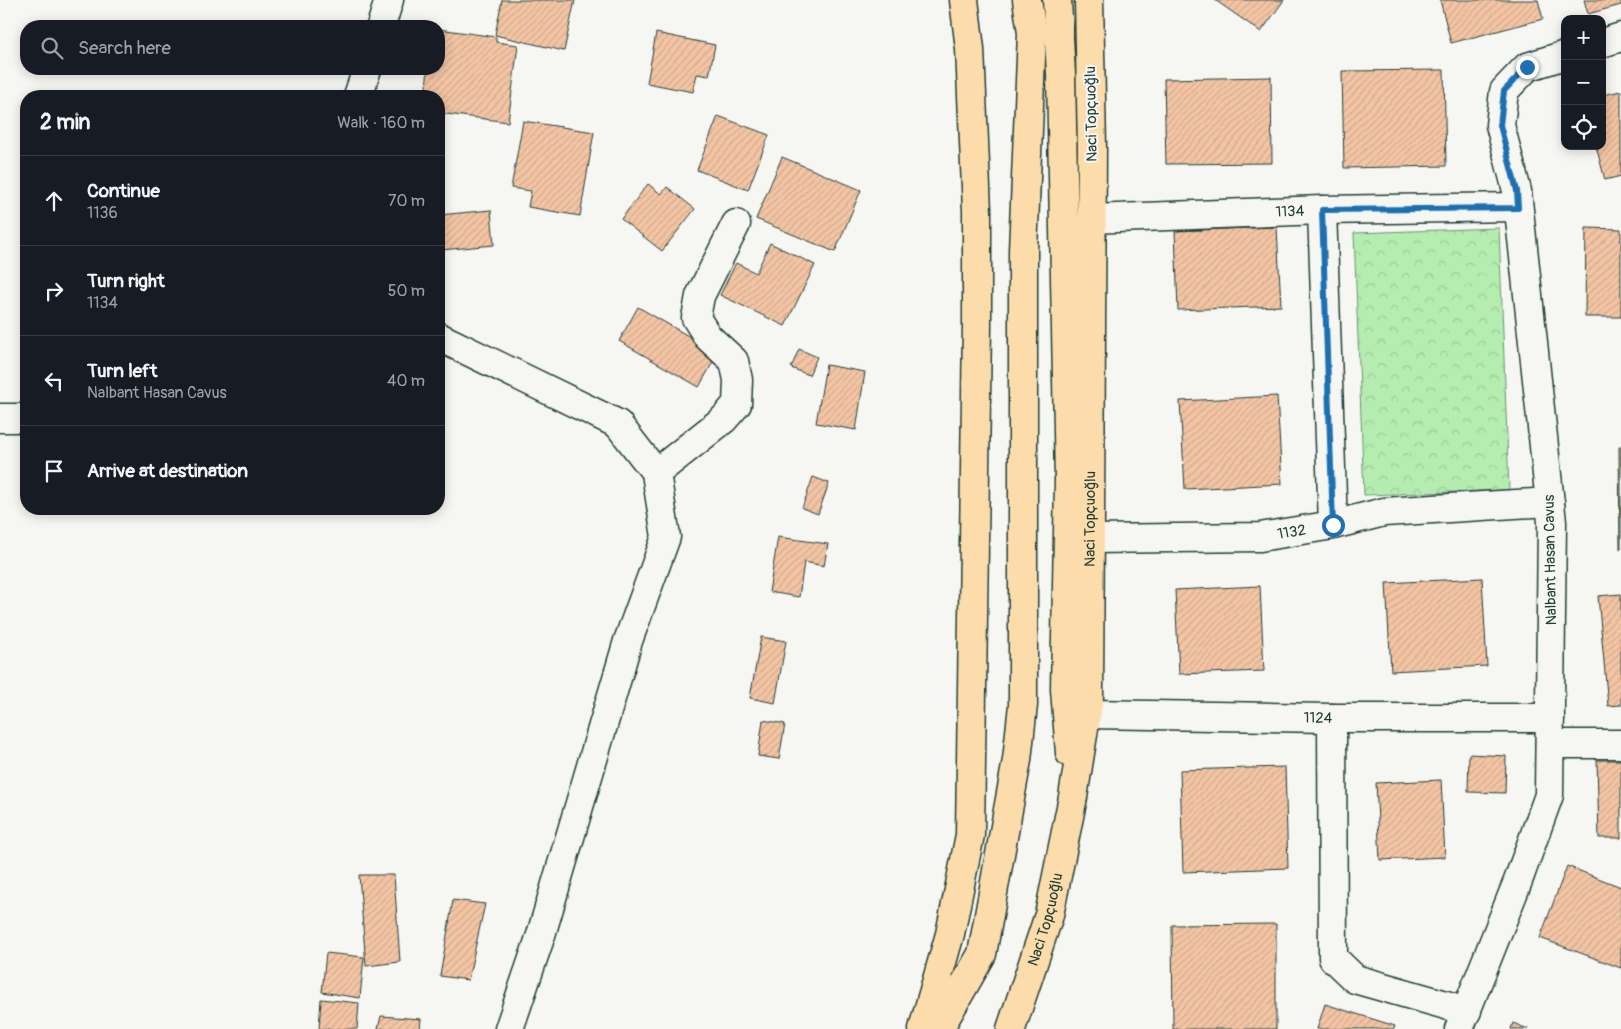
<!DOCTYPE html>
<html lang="en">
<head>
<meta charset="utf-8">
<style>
  :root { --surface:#171b24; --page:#20242c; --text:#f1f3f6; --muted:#9ea1a6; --line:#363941 }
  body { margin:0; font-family:Pangolin,sans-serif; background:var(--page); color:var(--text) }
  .controls { position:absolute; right:15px; top:15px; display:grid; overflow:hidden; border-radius:10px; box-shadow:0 2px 12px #0003 }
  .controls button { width:45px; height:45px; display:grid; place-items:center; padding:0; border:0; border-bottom:1px solid var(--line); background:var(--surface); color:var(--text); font:25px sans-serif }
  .stop { position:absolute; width:15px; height:15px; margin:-11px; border:4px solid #1f6fb2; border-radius:50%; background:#fff }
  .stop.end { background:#1f6fb2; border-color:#fff; box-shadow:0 1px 5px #0008 }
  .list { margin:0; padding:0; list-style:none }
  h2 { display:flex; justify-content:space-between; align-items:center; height:65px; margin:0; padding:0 20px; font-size:21px }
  h2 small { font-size:16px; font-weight:400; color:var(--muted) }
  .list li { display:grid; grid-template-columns:32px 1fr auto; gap:15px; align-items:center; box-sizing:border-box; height:90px; padding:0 20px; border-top:1px solid var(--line) }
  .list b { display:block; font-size:19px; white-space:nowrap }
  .list p { margin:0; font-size:16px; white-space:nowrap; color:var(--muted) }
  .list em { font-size:16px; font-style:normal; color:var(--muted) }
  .icon { flex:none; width:28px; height:28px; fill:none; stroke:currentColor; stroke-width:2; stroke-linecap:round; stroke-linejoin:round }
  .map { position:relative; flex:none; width:1621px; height:1029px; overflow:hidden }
  .search { position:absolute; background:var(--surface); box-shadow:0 2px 12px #0003; left:20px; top:20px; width:425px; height:55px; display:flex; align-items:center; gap:12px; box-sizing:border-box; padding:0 18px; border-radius:20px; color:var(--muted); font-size:19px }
  .panel { position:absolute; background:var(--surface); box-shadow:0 2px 12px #0003; left:20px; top:90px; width:425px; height:425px; border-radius:20px }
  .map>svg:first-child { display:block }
  .forest { fill:url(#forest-crowns); stroke:#6a9472 }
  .building { fill:url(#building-hatch); stroke:#1f3d34 }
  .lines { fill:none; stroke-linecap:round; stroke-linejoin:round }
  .minor-casing { stroke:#1f3d34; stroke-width:31 }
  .primary-casing { stroke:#1f3d34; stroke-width:31 }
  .minor { stroke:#f6f6f2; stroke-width:28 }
  .primary { stroke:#fddcac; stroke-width:28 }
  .route { stroke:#1f6fb2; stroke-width:6 }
  .labels { text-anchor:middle; stroke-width:4; stroke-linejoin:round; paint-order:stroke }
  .street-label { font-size:15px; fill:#1f3d34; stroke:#f6f6f2 }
</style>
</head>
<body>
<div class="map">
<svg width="1621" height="1029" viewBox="0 0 1621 1029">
  <defs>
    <pattern id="forest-crowns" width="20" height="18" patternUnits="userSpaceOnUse" patternTransform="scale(1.25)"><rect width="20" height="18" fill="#b5ecaf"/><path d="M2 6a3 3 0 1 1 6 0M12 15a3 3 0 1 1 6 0" fill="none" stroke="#9bcb97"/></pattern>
    <pattern id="building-hatch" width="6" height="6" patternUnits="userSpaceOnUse" patternTransform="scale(1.25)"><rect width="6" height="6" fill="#f4c5a4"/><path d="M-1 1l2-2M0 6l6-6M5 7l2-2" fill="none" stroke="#d1aa8e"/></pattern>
  </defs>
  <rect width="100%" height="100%" fill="#f6f6f2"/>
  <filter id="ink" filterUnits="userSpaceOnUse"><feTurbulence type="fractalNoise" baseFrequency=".02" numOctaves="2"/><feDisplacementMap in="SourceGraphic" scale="10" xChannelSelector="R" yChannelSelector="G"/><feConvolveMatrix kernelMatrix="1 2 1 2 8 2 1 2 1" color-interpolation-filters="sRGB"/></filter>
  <g filter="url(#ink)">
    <polygon class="forest" points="1499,228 1509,490 1364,495 1354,233"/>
    <g class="building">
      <polygon points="502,0 575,0 564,51 495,35"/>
      <polygon points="1215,0 1284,0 1261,32"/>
      <polygon points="1440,0 1538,0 1543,19 1451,43"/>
      <polygon points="1584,0 1621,0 1621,5 1588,14"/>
      <polygon points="439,29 496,37 496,42 518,45 508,122 439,113 439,96 425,96 428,69 439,69"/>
      <polygon points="656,33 715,45 709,76 697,74 693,92 647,83"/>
      <polygon points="1444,70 1446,166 1344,168 1342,71"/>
      <polygon points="1271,77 1272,163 1166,164 1164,79"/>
      <polygon points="1621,91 1621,176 1605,180 1596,146 1602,146 1602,95"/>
      <polygon points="718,116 769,135 748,190 697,170"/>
      <polygon points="523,121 594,132 580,216 528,207 531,191 511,188"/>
      <polygon points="782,157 861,190 835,252 756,219"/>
      <polygon points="648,184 661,194 667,187 695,209 662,251 621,219"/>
      <polygon points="491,210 494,245 441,250 439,215"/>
      <polygon points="1277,227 1281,306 1178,310 1175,231"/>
      <polygon points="1586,228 1621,229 1621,317 1585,317"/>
      <polygon points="770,243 815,265 785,326 720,295 736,263 756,273"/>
      <polygon points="638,307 718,353 699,387 619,341"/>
      <polygon points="799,349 817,357 809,375 791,368"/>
      <polygon points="826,365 865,372 856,430 816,423"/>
      <polygon points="1277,396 1282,484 1185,489 1180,401"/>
      <polygon points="1619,446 1621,446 1621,549 1620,549"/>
      <polygon points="813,477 829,483 818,514 802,508"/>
      <polygon points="778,537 828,544 824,566 804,562 799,597 769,592"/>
      <polygon points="1482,578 1487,666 1391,671 1386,583"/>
      <polygon points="1260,586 1264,671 1179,674 1175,590"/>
      <polygon points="1621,594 1621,705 1608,706 1598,596"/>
      <polygon points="761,637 786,641 775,703 750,698"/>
      <polygon points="763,720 785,724 779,759 758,756"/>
      <polygon points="1469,754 1506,756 1505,793 1468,792"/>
      <polygon points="1597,760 1621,760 1621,838 1599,838"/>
      <polygon points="1285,767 1288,868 1183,872 1180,770"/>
      <polygon points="1441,780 1445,857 1380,860 1376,783"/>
      <polygon points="1567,866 1621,887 1621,968 1540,938"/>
      <polygon points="359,875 394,875 400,962 366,966"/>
      <polygon points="453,900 485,904 468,980 440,976"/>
      <polygon points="1276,924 1276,1029 1173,1029 1172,925"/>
      <polygon points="326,953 364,957 360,998 322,992"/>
      <polygon points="321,999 359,1003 357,1029 319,1029"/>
      <polygon points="1325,1004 1395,1026 1394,1029 1317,1029"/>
      <polygon points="381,1016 421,1019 420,1029 378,1029"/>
      <polygon points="1513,1023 1528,1029 1511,1029"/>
    </g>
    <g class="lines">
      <defs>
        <g id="minor">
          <polyline points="381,26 389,0"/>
          <polyline points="1602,43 1621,37"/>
          <polyline points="358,96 367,69"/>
          <polyline points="1322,210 1333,525"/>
          <path id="s1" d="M1091,219L1322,210L1518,207"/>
          <polyline points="439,337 618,424 656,473 666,537 628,641 541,935 509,1029"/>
          <polyline points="0,418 26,418"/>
          <polyline points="656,473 724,419 737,404 738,380 734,361 708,337 696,318 700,296 736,224"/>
          <path id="s2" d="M1091,539L1260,537L1333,525L1384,512L1550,502"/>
          <path id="s3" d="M1087,714L1332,718H1550"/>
          <polyline points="1332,718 1333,958 1355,979 1467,1011"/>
          <polyline points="1550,744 1621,744"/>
          <polyline points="1459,1029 1518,881 1549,795 1552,522 1517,191 1500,125 1504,91 1527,67 1565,55"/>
        </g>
        <g id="primary">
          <polyline points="1057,0 1061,75 1069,481 1065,689 1070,753"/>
          <polyline points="923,1029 950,934 970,835 977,324 977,211 970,49 964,0"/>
          <polyline points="939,1029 982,954 1017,760 1023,705 1023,251 1032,33 1027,0"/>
          <path id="s4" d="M1011,1029L1049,915L1073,797L1089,697L1092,148L1089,0"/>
        </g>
      </defs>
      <use href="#minor" class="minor-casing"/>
      <use href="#primary" class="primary-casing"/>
      <use href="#minor" class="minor"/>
      <use href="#primary" class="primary"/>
    </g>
  </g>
  <g class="lines" filter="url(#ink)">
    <polyline class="route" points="1333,525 1322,210 1518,208 1517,191 1500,125 1504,91 1527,67"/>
  </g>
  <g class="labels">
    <g class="street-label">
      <text transform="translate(1091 114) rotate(-91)" y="5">Naci Topçuoğlu</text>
      <text dy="5" stroke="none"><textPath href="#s1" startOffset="199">1134</textPath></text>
      <text dy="5" stroke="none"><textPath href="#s4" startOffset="520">Naci Topçuoğlu</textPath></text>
      <text dy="5" stroke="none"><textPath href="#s2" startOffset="201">1132</textPath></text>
      <text transform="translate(1550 560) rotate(-91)" y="5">Nalbant Hasan Cavus</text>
      <text dy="5" stroke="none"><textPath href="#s3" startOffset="231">1124</textPath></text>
      <text dy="5" stroke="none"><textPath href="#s4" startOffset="115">Naci Topçuoğlu</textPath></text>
    </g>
  </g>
</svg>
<div class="controls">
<button>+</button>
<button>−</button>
<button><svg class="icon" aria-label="locate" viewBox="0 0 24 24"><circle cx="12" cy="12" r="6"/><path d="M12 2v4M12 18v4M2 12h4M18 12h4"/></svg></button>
</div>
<div class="stop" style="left:1333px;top:525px"></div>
<div class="stop end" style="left:1527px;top:67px"></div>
<div class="search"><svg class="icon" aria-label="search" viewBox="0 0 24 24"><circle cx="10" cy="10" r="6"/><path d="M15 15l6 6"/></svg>Search here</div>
<section class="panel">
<h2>2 min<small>Walk · 160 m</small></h2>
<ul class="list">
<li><svg class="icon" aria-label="ahead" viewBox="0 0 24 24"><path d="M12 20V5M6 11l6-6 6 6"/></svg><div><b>Continue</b><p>1136</p></div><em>70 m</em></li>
<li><svg class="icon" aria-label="right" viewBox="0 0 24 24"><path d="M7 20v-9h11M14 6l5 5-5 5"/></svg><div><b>Turn right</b><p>1134</p></div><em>50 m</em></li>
<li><svg class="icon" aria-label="left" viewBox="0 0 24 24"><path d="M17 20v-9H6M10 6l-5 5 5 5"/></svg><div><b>Turn left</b><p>Nalbant Hasan Cavus</p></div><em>40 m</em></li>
<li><svg class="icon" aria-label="arrive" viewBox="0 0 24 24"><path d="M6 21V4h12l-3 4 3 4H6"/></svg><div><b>Arrive at destination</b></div></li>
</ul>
</section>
</div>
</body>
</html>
